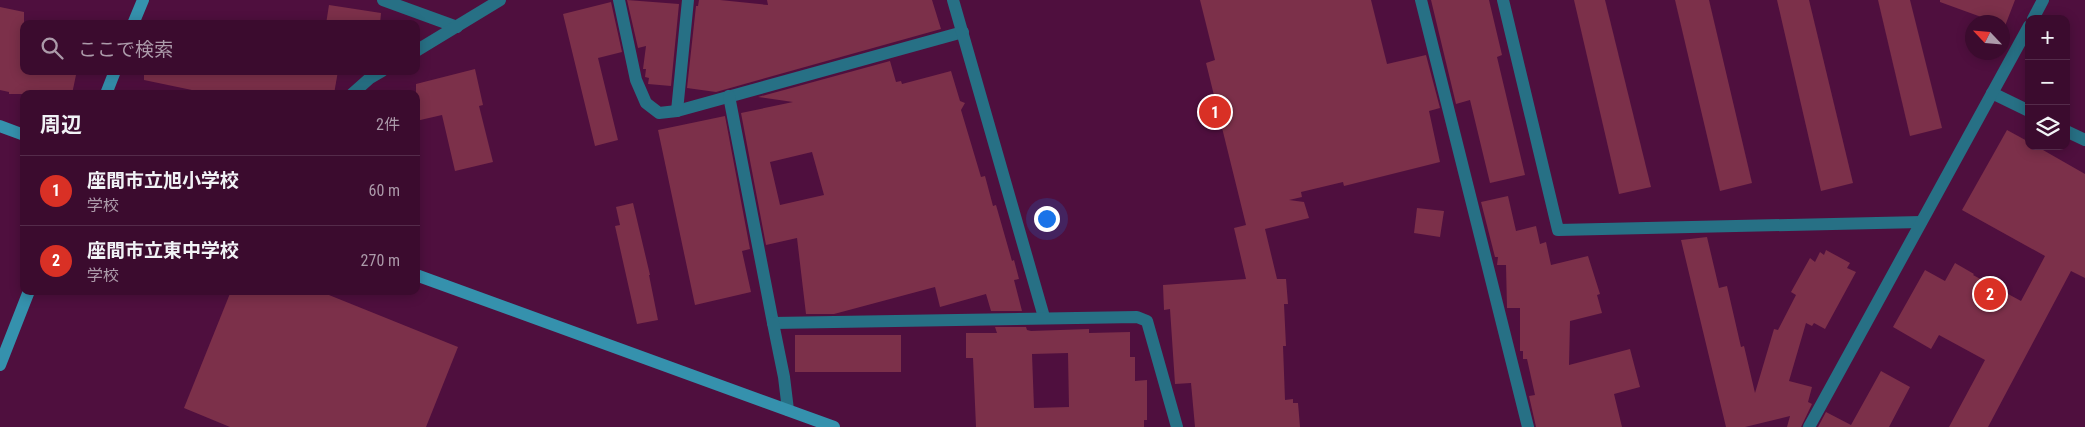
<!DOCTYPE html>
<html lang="ja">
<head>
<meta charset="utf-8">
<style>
  :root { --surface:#3b0b2e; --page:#46193a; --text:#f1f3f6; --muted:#ac9baa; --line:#542b4a; --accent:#d93025 }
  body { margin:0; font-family:"Roboto Condensed","Noto Sans JP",sans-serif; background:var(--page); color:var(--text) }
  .controls { position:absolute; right:15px; top:15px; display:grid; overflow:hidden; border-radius:10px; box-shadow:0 2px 12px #0003 }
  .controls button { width:45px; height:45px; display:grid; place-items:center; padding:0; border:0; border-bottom:1px solid var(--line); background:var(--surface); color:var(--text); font:25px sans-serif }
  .compass { position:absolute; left:1965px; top:15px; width:45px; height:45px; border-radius:50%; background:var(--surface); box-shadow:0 2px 12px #0003; rotate:296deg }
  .you { position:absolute; left:1046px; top:218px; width:18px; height:18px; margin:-12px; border:4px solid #fff; border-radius:50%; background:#1a73e8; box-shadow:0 0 0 8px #1a73e833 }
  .badge { display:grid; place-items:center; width:32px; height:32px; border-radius:50%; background:var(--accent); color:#fff; font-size:16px; font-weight:700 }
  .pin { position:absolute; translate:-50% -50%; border:2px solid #fff; box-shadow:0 1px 5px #0006 }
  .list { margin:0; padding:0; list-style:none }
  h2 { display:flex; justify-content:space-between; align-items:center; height:65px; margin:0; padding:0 20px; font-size:21px }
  h2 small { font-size:16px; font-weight:400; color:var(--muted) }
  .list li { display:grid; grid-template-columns:32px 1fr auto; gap:15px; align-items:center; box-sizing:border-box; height:70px; padding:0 20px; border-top:1px solid var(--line) }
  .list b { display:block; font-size:19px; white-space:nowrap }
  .list p { margin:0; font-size:16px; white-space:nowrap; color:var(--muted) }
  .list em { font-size:16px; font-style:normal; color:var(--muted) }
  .icon { flex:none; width:28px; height:28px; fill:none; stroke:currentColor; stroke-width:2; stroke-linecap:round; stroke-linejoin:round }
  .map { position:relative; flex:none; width:2085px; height:427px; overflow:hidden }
  .search { position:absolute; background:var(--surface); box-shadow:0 2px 12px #0003; left:20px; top:20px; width:400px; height:55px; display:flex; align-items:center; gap:12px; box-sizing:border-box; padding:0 18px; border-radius:10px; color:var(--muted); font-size:19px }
  .panel { position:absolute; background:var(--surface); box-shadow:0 2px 12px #0003; left:20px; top:90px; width:400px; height:205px; border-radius:10px }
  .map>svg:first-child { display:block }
  .building { fill:#7c304a; fill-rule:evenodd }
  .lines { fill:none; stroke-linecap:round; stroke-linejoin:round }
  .street { stroke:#277085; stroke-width:12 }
  .secondary { stroke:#3591ad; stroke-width:12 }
</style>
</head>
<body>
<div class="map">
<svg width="2085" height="427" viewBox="0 0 2085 427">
  <rect width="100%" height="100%" fill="#4f0f3e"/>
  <g class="building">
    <polygon points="627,0 679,4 671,86 648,84 649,78 645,77 646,69 643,69 646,46 638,48"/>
    <polygon points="699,0 720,0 768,5 767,0 932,0 941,29 716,92 687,88 696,6 698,6"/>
    <polygon points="1200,0 1371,0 1387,64 1426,55 1440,108 1429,111 1440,162 1344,186 1343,182 1301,192 1302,197 1289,200 1304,202 1309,218 1265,229 1277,279 1286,279 1288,304 1284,304 1286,346 1283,346 1285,400 1293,399 1293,403 1298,403 1300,427 1195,427 1191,383 1175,384 1170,309 1164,310 1163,285 1246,279 1234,228 1246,225 1206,63 1215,60"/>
    <polygon points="1431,0 1489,0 1502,55 1497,57 1525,175 1490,183 1470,100 1456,104"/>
    <polygon points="1574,0 1605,0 1651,187 1619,194"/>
    <polygon points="1675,0 1709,0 1752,183 1720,191"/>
    <polygon points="1777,0 1809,0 1853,183 1821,191"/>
    <polygon points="1878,0 1910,0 1942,128 1910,136"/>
    <polygon points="1940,0 2015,0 2005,26 2002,25 2002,22 1995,22 1940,2"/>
    <polygon points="611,2 622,52 598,58 618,140 595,146 563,14"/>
    <polygon points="329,5 381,13 380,24 326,24"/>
    <polygon points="0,7 24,12 24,71 57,71 76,75 72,94 9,94 9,92 0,90"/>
    <path d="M890,61L896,82L901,81L902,84L951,71L960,101L965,103L961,110L981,177L985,176L993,206L996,205L1012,261L1014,260L1019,279L1014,280L1022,311H991L986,294L940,307L935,287L834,314H806L797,238L766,245L741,113L793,102L758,97ZM812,152L824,195L780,205L770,162Z"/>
    <polygon points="475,69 483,105 479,106 493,162 455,171 442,115 416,121 416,84"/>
    <polygon points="144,71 338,71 334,94 211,94 144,80"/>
    <polygon points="725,116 750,249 742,251 751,292 695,305 658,130"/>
    <polygon points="2007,130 2029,142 2029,146 2036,146 2085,174 2085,278 2071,271 1988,427 1949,427 1985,360 1939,335 1931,349 1893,327 1925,270 1945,281 1955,263 1974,274 1973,275 2021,301 2045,256 1962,210"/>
    <polygon points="1508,196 1516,231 1536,226 1540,244 1546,242 1551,265 1588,256 1600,294 1597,295 1602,313 1570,321 1569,365 1630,349 1640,387 1614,394 1622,427 1536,427 1529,396 1535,395 1527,359 1523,359 1523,351 1520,351 1520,308 1507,308 1506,265 1497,265 1498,257 1495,257 1481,202"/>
    <polygon points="633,203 650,275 649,275 658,320 637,324 615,226 620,225 616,207"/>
    <polygon points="1417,208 1444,211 1440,237 1414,233"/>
    <polygon points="1707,237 1719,288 1727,286 1741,347 1744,346 1755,393 1774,329 1778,330 1796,295 1791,292 1810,258 1815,262 1820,252 1824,255 1826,250 1850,263 1847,268 1856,272 1825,329 1814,323 1812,326 1806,323 1789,381 1812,387 1808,402 1812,404 1801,427 1787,427 1790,416 1745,427 1726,427 1681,240"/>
    <polygon points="231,291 319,291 458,347 426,427 230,427 184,408"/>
    <path d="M995,327H1026L1027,330L1031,331L1089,329V333L1130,332V357H1135V381L1147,380V420H1144V427H976L973,358H966V333H997ZM1068,353L1069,407L1034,408L1032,354Z"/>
    <rect x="795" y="335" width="106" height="37"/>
    <polygon points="1881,371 1910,387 1889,427 1818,427 1826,412 1851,425"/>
  </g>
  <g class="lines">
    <g class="street">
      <polyline points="383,0 457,27"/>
      <polyline points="619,0 636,80 646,103 659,113 677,111 963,32"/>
      <polyline points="953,0 1044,317"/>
      <polyline points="1421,0 1528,427"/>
      <polyline points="1503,0 1558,230 1921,222"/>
      <polyline points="2033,19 2043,0"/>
      <polyline points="416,51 500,0"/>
      <polyline points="1992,93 2029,111"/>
      <polyline points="352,94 370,78 382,71"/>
      <polyline points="729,96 773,323 1137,317 1147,321 1177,427"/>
      <polyline points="677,111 688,0"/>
      <polyline points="2066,131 2085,140"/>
      <polyline points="773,323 784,377 788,410"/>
      <polyline points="1809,427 2029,26"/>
    </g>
    <g class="secondary">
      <polyline points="133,24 143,0"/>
      <polyline points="106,94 115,71"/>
      <polyline points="0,126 24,135"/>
      <polyline points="416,275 834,427"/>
      <polyline points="0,365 29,291"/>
    </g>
  </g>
</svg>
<div class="controls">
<button>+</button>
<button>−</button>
<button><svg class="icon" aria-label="layers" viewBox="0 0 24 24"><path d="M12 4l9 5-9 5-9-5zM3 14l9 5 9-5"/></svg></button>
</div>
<svg class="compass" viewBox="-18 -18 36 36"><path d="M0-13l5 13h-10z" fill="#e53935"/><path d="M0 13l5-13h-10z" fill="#ac9baa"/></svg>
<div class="you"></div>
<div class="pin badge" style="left:1215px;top:112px">1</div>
<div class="pin badge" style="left:1990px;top:294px">2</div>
<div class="search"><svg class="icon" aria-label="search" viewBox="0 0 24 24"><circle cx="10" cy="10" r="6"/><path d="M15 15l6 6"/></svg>ここで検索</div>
<section class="panel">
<h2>周辺<small>2件</small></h2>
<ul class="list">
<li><span class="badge">1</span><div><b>座間市立旭小学校</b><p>学校</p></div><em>60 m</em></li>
<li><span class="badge">2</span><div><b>座間市立東中学校</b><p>学校</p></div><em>270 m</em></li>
</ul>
</section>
</div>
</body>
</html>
